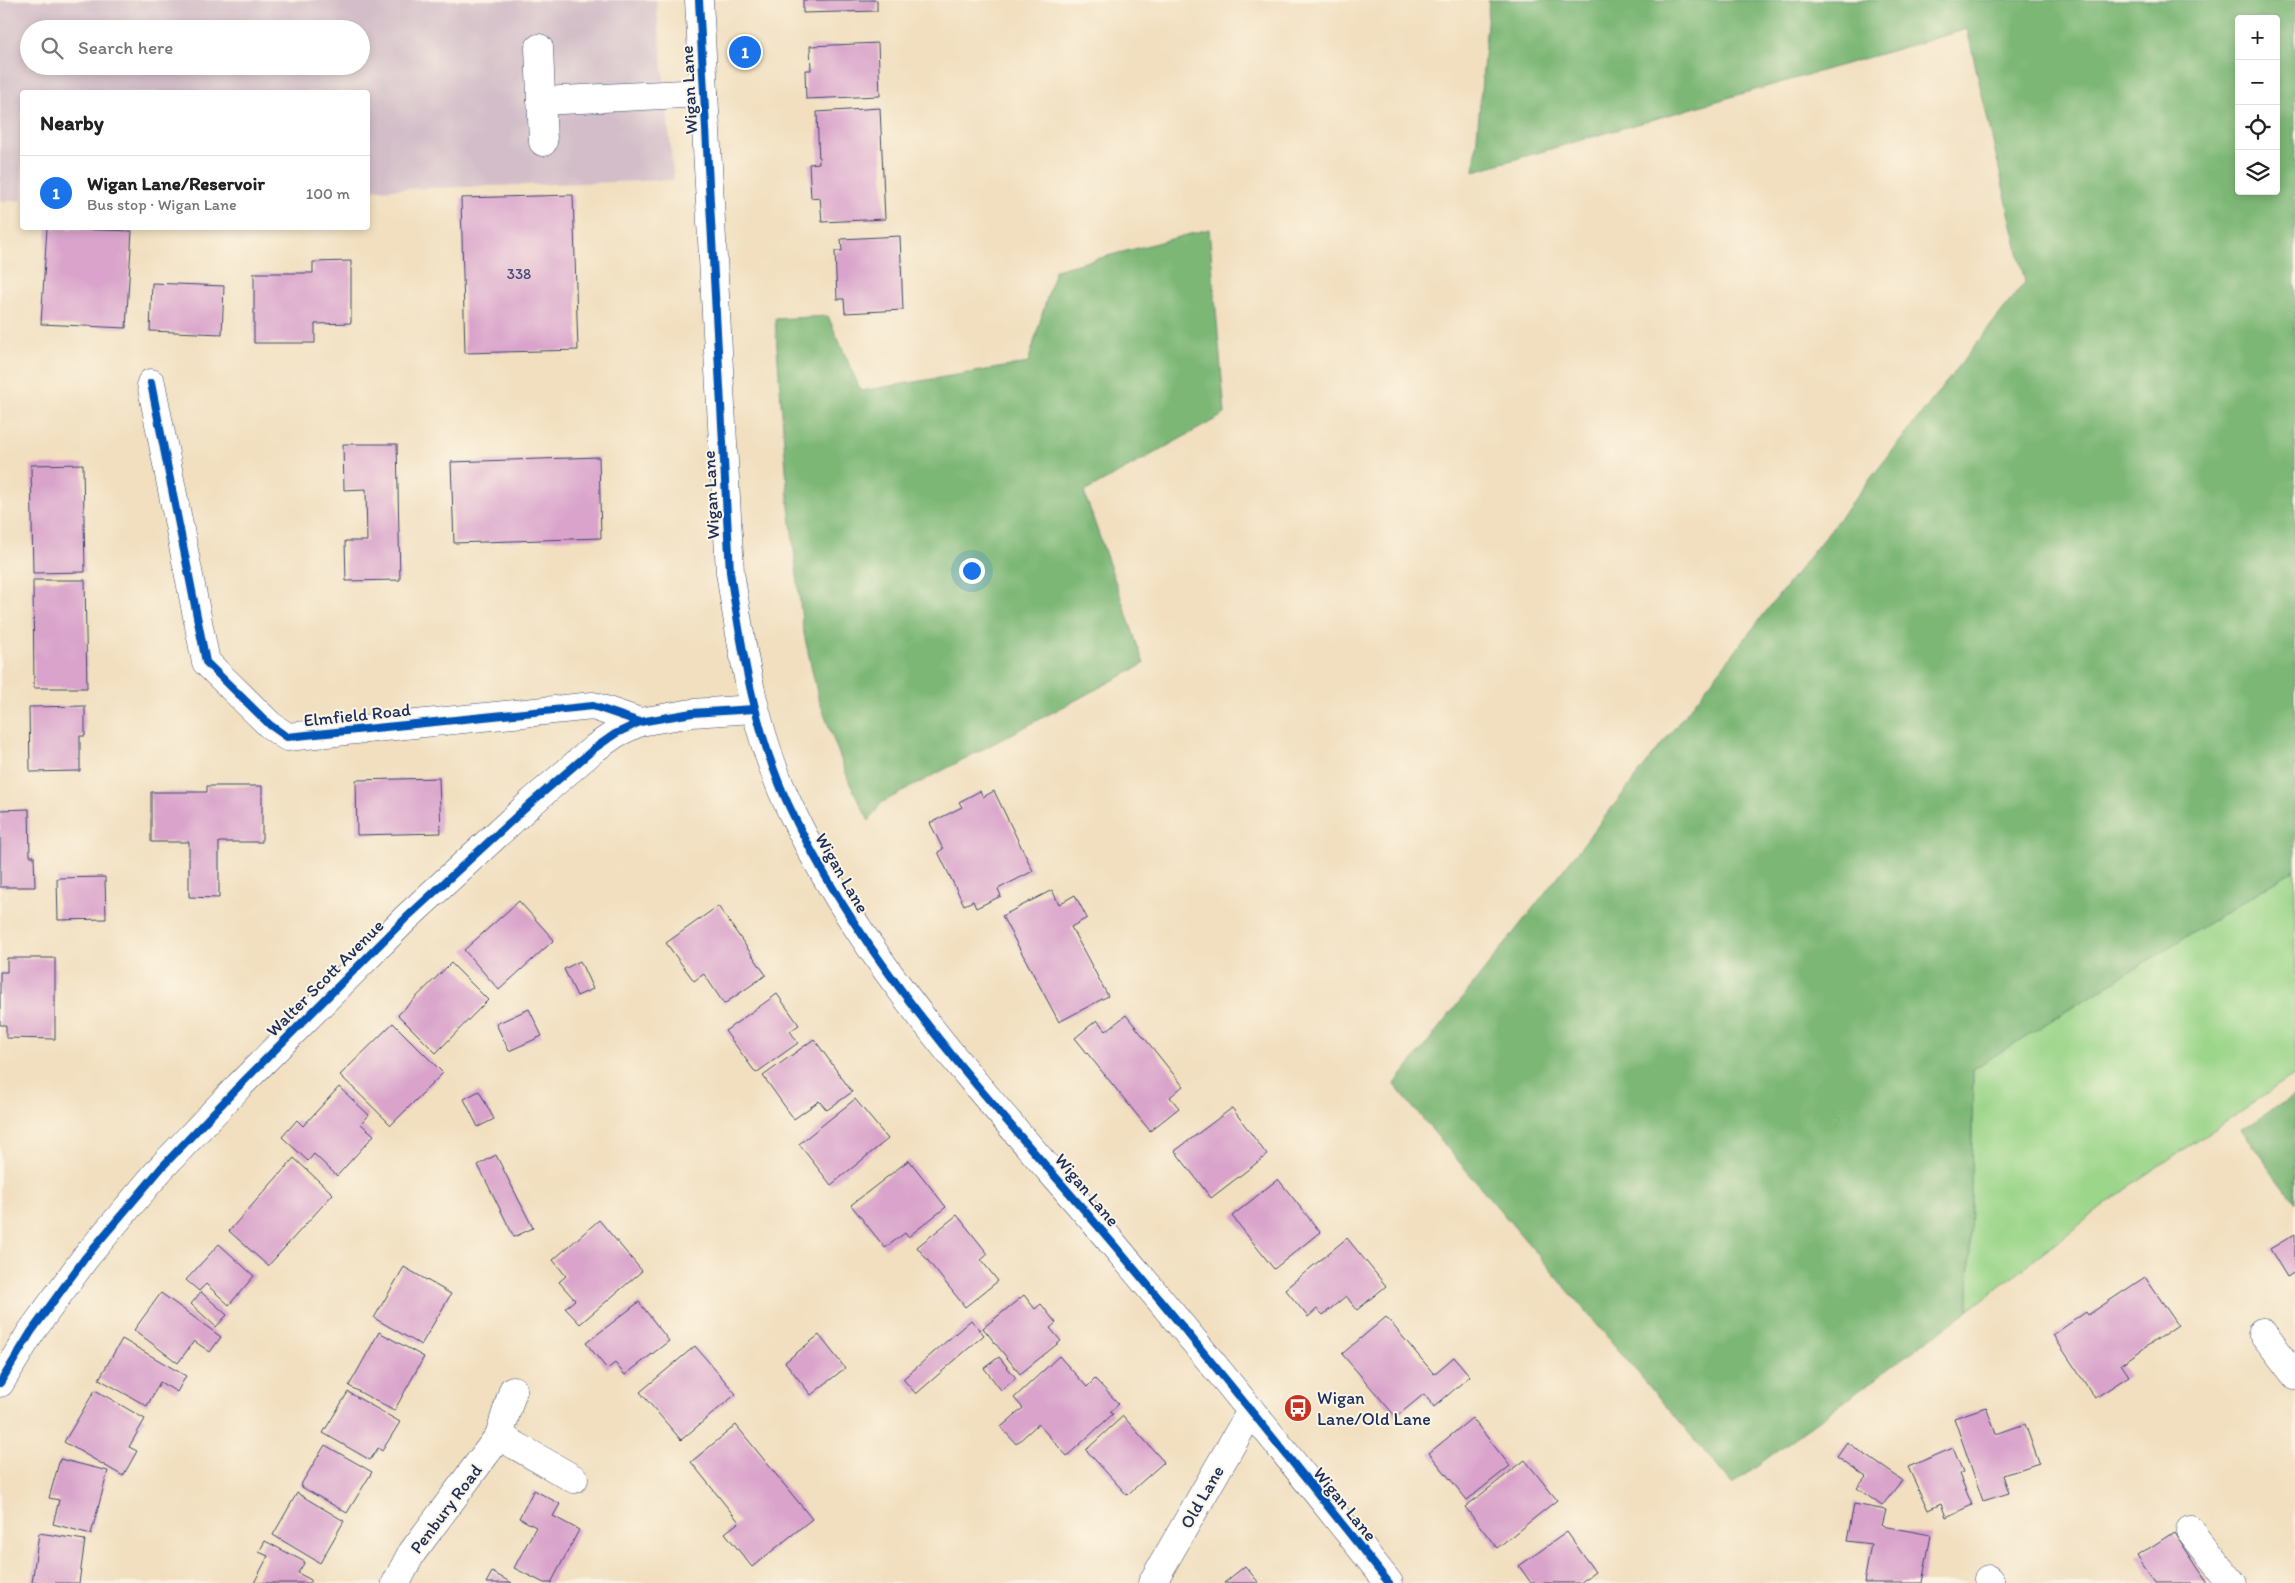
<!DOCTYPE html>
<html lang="en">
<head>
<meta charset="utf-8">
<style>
  :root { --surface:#fff; --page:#f2f2f2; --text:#222; --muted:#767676; --line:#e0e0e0; --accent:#1a73e8 }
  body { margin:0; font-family:Itim,sans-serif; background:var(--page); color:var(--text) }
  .controls { position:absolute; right:15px; top:15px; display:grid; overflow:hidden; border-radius:5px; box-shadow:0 2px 8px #0003 }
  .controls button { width:45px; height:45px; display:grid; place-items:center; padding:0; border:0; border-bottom:1px solid var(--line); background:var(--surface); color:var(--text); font:25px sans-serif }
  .you { position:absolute; left:971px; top:570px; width:18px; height:18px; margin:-12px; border:4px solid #fff; border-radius:50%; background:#1a73e8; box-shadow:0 0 0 8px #1a73e833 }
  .badge { display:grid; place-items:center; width:32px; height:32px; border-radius:50%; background:var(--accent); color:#fff; font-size:16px; font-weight:700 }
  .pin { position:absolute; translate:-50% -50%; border:2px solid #fff; box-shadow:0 1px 5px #0006 }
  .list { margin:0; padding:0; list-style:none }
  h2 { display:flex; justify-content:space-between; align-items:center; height:65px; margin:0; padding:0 20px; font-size:21px }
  h2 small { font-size:16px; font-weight:400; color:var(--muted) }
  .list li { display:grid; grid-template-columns:32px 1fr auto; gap:15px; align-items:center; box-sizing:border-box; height:75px; padding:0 20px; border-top:1px solid var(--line) }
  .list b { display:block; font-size:19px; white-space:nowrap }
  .list p { margin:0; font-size:16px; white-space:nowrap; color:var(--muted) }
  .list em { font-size:16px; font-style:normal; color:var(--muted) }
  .icon { flex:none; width:28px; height:28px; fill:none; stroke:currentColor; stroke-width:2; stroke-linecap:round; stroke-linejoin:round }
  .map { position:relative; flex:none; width:2295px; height:1583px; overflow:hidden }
  .search { position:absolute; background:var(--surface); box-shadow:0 2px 8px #0003; left:20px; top:20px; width:350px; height:55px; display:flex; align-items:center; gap:12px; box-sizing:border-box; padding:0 18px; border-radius:28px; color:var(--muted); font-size:19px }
  .panel { position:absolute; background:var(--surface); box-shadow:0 2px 8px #0003; left:20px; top:90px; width:350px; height:140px; border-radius:5px }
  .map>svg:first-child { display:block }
  .industrial { fill:#d2bdc8; fill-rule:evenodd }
  .green { fill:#9cd68a; stroke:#5c8274 }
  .forest { fill:#7db776; stroke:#4c736a; fill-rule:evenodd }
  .building { fill:#d9a3cb }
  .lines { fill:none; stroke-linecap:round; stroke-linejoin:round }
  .minor-casing { stroke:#3b496d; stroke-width:29 }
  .highway-casing { stroke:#3b496d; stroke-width:29 }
  .minor { stroke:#fff; stroke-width:28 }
  .highway { stroke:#fff; stroke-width:28 }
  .cycleway-casing { stroke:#fcf5e5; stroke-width:11 }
  .cycleway { stroke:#0057b8; stroke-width:8 }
  .labels { text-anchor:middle; stroke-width:4; stroke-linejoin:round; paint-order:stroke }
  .number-label { font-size:15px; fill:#4a4c79 }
  .street-label { font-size:18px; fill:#1b2f5e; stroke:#fcf5e5 }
  .poi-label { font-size:18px; fill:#1b2f5e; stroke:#fcf5e5; text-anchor:start }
</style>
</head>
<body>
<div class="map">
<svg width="2295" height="1583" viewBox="0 0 2295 1583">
  <rect width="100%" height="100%" fill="#fcf5e5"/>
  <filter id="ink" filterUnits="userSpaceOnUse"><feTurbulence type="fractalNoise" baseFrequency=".02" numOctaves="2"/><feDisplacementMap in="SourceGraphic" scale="10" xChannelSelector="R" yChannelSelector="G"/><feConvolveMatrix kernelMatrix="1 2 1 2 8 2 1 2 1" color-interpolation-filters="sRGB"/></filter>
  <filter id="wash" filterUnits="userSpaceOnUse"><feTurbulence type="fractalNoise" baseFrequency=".0096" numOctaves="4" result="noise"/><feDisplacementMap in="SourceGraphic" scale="20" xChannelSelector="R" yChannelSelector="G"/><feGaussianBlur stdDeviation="1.12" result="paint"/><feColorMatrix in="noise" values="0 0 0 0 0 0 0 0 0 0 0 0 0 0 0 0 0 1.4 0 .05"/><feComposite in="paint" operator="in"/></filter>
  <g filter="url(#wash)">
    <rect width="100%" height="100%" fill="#f1dfbf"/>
    <path class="industrial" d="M0,0H656L674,180L368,190V92H22V200L0,201ZM29,29H361V66H29Z"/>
    <polygon class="green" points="2295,869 2295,1075 2136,1181 1969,1310 1973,1069"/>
    <g class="forest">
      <path d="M1489,0H2295V869L1973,1069L1969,1310L1732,1484L1394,1085L2025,282L1967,29L1474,171ZM2239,19H2276V191H2239Z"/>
      <polygon points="1209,229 1225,414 1084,492 1144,664 881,803 869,821 850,784 818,697 803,629 788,497 775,319 828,316 861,391 1028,363 1055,270"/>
      <polygon points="2295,1095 2295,1203 2241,1130"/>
    </g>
    <g id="blocks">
      <g class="building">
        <polygon points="803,0 877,0 877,11 803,13"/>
        <polygon points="878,43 880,96 806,99 805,70 811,70 810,46"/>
        <polygon points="880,108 885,219 822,222 820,197 811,198 809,164 819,163 817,112"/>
        <polygon points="573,195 578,350 465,353 461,198"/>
        <polygon points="47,228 132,231 126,328 41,324"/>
        <polygon points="900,236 903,310 845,313 844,299 837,299 835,251 842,251 841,239"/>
        <polygon points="351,261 351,323 315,324 315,343 254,343 254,273 313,273 313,262"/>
        <polygon points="152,283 224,286 222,334 150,331"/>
        <polygon points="343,444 397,444 400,580 346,581 345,541 367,541 366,489 344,490"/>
        <polygon points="599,457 601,538 454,543 451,462"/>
        <polygon points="83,464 85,572 33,573 31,465"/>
        <polygon points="33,580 85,580 87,688 34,688"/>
        <polygon points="85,706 85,736 80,736 80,771 30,772 29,707"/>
        <polygon points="439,778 441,833 357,835 356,780"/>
        <polygon points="207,786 262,786 262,842 219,842 219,898 189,897 189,842 151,842 151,792 207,792"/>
        <polygon points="980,791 983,797 994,791 1033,871 998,889 1001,896 976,908 973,901 964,905 938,852 943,849 930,823 962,807 959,802"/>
        <polygon points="29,809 30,856 34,856 35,887 0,887 0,810"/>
        <polygon points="105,877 106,919 58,920 57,878"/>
        <polygon points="1052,890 1059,904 1075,895 1087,918 1071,927 1108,996 1059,1022 1002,916"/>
        <polygon points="519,901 554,940 499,990 464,950"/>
        <polygon points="718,906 766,975 724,1004 704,974 694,981 666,943"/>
        <polygon points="7,958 55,958 55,1039 6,1038 6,1025 0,1025 0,972 7,972"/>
        <polygon points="580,961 593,989 577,996 564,969"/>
        <polygon points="451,963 488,1000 436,1053 398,1015"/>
        <polygon points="777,994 799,1025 790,1031 798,1043 756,1073 725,1031"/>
        <polygon points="529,1009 542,1036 509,1051 496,1024"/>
        <polygon points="1126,1015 1183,1086 1170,1097 1179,1108 1150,1131 1075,1038 1097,1020 1106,1031"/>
        <polygon points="393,1023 443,1073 391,1125 340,1075"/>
        <polygon points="814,1039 852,1092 827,1110 819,1101 794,1119 763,1076"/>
        <polygon points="339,1087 369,1115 361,1124 374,1135 337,1176 314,1154 308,1161 282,1137 297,1120 303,1126"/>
        <polygon points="479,1091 494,1119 478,1127 464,1099"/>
        <polygon points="855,1099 888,1139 831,1185 799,1144"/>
        <polygon points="1232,1108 1267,1155 1211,1198 1175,1151"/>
        <polygon points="496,1155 533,1228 514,1237 478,1165"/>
        <polygon points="294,1158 333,1194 268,1266 229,1231"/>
        <polygon points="909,1160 946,1207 908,1237 905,1233 885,1248 851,1205"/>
        <polygon points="1278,1179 1320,1232 1274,1269 1232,1216"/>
        <polygon points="957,1215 988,1254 981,1260 998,1281 965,1307 917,1247"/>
        <polygon points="599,1220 642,1271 580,1324 565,1308 575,1300 559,1282 566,1276 553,1260"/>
        <polygon points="2295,1234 2295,1272 2287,1277 2270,1249"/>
        <polygon points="1347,1238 1386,1286 1357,1310 1346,1296 1323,1315 1317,1309 1308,1317 1285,1289"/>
        <polygon points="219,1244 254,1276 229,1305 206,1284 199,1291 186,1280"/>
        <polygon points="404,1267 451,1294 421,1345 374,1318"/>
        <polygon points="2145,1277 2178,1325 2121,1364 2129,1376 2095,1398 2053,1335 2086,1312 2088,1315"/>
        <polygon points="201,1292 227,1315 216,1327 191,1304"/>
        <polygon points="161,1293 221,1337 210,1352 194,1341 178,1363 134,1330"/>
        <polygon points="1024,1295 1035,1309 1041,1304 1056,1323 1050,1328 1061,1341 1020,1374 983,1328"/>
        <polygon points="639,1302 669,1341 625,1375 615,1363 607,1369 586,1343"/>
        <polygon points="1386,1317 1434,1374 1454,1357 1470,1376 1434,1407 1424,1394 1396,1417 1342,1354"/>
        <polygon points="971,1320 984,1335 916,1394 903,1379"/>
        <polygon points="379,1332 424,1357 394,1411 349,1386"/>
        <polygon points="819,1335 845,1368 811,1395 785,1362"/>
        <polygon points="122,1339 186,1376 177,1392 160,1382 147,1406 99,1379"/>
        <polygon points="695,1346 736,1394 681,1440 640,1392"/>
        <polygon points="1059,1356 1087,1387 1095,1379 1119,1404 1110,1412 1113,1414 1067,1456 1038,1424 1016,1444 1001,1427 1023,1408 1014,1398"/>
        <polygon points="999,1357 1016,1378 1001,1390 984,1368"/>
        <polygon points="95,1390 145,1419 129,1447 137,1451 123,1476 64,1442"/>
        <polygon points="348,1392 400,1422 382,1451 378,1448 370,1460 323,1433"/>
        <polygon points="1986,1407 1996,1434 2025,1424 2039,1463 2003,1475 2009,1493 1983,1501 1954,1418"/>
        <polygon points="1123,1416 1164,1462 1127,1495 1086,1450"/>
        <polygon points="1472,1418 1510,1466 1467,1500 1429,1453"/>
        <polygon points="736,1425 812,1519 752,1567 725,1533 739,1522 691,1462"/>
        <polygon points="1847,1442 1902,1480 1882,1506 1857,1488 1866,1477 1837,1456"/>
        <polygon points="325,1445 372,1472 347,1513 300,1486"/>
        <polygon points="1953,1448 1963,1472 1959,1474 1972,1505 1946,1517 1941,1504 1928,1510 1908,1467"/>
        <polygon points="60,1459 108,1471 91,1534 53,1524 59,1500 49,1498"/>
        <polygon points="1525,1460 1557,1500 1497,1548 1465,1507"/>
        <polygon points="534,1490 560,1504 553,1516 579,1530 551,1583 544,1583 514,1568 536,1527 519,1518"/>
        <polygon points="297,1493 344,1521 320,1563 273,1535"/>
        <polygon points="1854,1504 1886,1510 1882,1526 1931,1535 1922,1583 1864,1583 1871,1544 1847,1541"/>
        <polygon points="1567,1532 1595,1572 1580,1583 1531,1583 1519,1566"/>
        <polygon points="2174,1532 2208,1583 2155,1583 2137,1556"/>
        <polygon points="39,1533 85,1540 79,1583 32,1583"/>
        <polygon points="265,1541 305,1562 298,1573 311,1580 310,1583 254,1583 268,1556 259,1552"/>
        <polygon points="1245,1566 1259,1583 1224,1583"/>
        <polygon points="492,1572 512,1583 486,1583"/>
      </g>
    </g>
  </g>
  <g filter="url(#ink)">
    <use href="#blocks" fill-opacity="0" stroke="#3b496d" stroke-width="1"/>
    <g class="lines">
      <defs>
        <g id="minor">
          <polyline points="539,48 543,142"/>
          <polyline points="541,101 704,93"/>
          <polyline points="151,383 206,662 270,725 287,737 593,706 640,722"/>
          <polyline points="2262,1332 2295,1375"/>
          <polyline points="0,1383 31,1332 85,1258 162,1167 239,1086 406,918 532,802 595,748 615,734 640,722 692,713 754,709"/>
          <polyline points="499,1436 574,1479"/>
          <polyline points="2190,1530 2232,1583"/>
          <polyline points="1988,1579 1991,1583"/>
          <polyline points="396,1583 411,1554 499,1436 513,1390"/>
          <polyline points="1152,1583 1251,1411"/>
        </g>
        <path id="highway" d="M699,0L730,572C742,651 754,730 788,804C862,964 983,1092 1097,1225C1197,1342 1293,1462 1389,1583"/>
      </defs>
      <use href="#minor" class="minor-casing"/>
      <use href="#highway" class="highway-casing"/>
      <use href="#minor" class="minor"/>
      <use href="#highway" class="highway"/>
      <defs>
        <g id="cycleway">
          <path d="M699,0L730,572C742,651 754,730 788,804C862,964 983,1092 1097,1225C1197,1342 1293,1462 1389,1583"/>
          <polyline points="151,383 206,662 270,725 287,737 593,706 640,722"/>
          <polyline points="0,1383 31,1332 85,1258 162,1167 239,1086 406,918 532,802 595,748 615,734 640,722 692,713 754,709"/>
        </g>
      </defs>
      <use href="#cycleway" class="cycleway-casing"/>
      <use href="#cycleway" class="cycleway"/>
    </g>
  </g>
  <defs>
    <symbol id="bus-disc" viewBox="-11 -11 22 22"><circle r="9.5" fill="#c8321e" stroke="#fcf5e5"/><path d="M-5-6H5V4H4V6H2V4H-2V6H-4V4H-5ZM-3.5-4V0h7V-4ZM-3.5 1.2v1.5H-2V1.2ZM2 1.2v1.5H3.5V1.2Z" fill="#fff"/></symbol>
  </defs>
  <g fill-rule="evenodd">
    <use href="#bus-disc" x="1282" y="1392" width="32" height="32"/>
  </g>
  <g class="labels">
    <g class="number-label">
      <text x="519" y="279">338</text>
    </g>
    <g class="street-label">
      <text transform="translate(689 90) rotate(-93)" y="6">Wigan Lane</text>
      <text transform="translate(711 495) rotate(-93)" y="6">Wigan Lane</text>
      <text transform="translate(357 715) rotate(-6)" y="6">Elmfield Road</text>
      <text transform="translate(842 873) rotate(60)" y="6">Wigan Lane</text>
      <text transform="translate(325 978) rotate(-45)" y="6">Walter Scott Avenue</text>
      <text transform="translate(1087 1190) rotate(50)" y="6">Wigan Lane</text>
      <text transform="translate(1202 1497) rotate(-60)" y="6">Old Lane</text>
      <text transform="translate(1345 1504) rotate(51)" y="6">Wigan Lane</text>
      <text transform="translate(446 1509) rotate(-53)" y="6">Penbury Road</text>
    </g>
    <g class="poi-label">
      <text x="1317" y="1404">Wigan<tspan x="1317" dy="21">Lane/Old Lane</tspan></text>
    </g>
  </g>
</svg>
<div class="controls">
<button>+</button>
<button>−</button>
<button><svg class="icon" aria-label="locate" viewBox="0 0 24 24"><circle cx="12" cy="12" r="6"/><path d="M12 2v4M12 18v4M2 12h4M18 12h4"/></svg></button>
<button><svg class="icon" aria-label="layers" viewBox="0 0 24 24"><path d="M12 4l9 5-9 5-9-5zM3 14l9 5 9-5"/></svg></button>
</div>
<div class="you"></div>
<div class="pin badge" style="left:745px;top:52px">1</div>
<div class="search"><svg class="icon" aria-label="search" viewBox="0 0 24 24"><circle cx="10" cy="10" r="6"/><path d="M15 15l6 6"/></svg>Search here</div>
<section class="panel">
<h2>Nearby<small></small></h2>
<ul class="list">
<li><span class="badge">1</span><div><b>Wigan Lane/Reservoir</b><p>Bus stop · Wigan Lane</p></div><em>100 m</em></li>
</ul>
</section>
</div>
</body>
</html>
